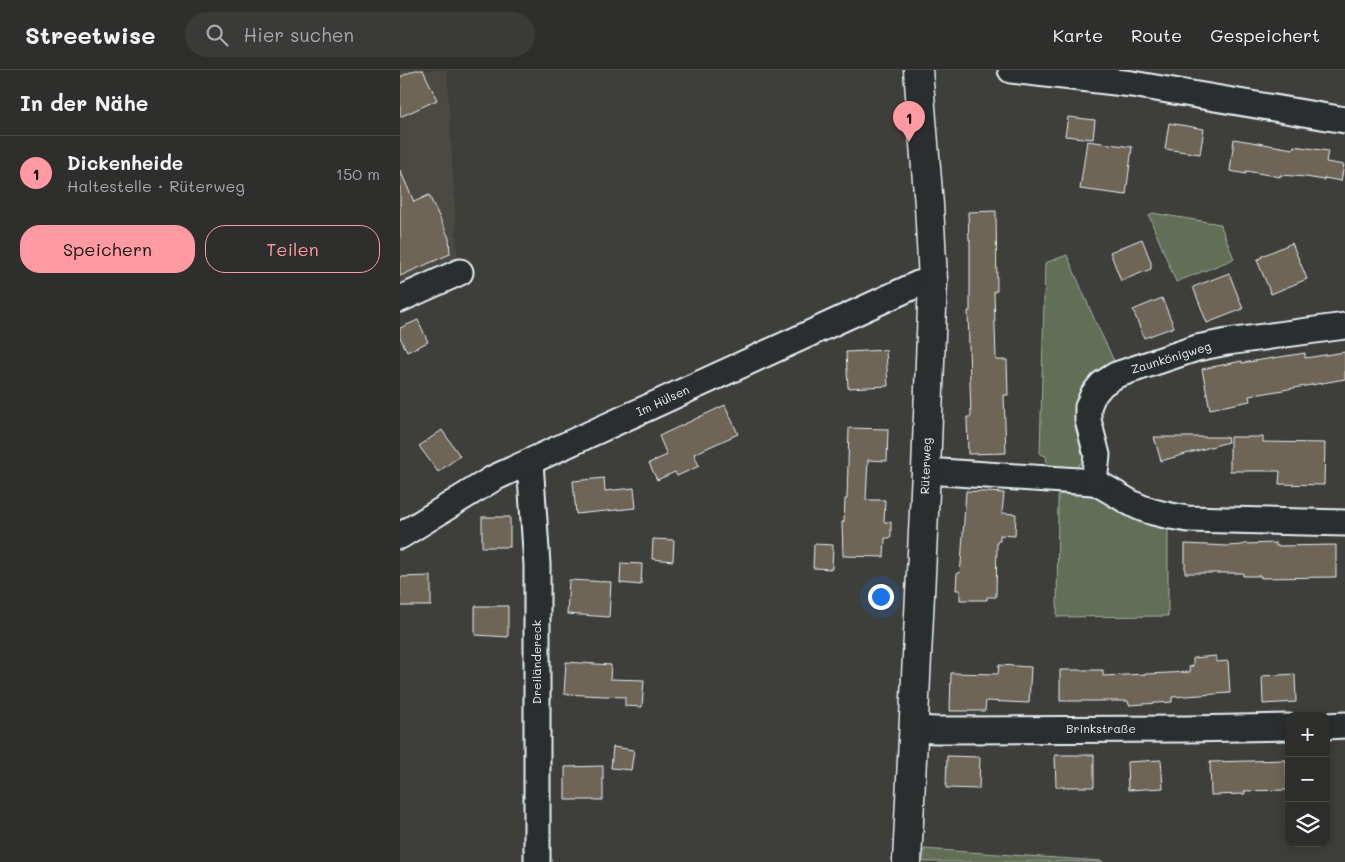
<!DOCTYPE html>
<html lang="de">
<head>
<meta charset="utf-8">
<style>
  :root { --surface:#2e2e2c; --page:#3a3a38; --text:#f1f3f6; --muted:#a7a8a9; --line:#494a48; --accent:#ff9aa2 }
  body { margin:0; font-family:Mali,sans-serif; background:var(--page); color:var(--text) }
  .controls { position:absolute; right:15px; bottom:15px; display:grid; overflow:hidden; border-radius:10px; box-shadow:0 2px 12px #0003 }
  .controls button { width:45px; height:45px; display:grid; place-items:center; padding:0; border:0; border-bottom:1px solid var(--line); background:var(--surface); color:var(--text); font:25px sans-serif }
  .you { position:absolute; left:480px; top:526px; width:18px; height:18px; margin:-12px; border:4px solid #fff; border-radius:50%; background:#1a73e8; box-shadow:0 0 0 8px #1a73e833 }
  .badge { display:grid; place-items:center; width:32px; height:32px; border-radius:50%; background:var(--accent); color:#111; font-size:16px; font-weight:700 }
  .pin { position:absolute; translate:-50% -41px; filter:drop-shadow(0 1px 2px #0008) }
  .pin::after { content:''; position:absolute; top:26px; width:18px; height:15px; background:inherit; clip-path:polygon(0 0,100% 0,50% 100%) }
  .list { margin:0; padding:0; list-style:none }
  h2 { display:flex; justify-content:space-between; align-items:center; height:65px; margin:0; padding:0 20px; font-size:21px }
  h2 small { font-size:16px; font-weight:400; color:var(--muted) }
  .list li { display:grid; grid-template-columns:32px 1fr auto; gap:15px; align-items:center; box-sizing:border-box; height:75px; padding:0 20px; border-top:1px solid var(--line) }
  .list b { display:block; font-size:19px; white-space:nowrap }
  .list p { margin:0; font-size:16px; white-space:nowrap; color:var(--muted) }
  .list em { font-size:16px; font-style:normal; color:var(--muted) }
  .actions { display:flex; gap:10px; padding:15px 20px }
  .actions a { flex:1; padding:11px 0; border:1px solid var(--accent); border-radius:20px; text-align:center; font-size:18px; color:var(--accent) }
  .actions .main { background:var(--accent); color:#111 }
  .icon { flex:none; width:28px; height:28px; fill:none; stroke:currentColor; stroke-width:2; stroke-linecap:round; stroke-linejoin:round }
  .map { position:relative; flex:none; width:945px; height:792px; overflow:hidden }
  header { display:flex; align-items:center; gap:30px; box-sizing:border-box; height:70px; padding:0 25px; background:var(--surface); border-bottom:1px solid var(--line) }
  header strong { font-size:24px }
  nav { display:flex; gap:28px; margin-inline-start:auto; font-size:18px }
  .search { width:350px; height:45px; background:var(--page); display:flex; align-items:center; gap:12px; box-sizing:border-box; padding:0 18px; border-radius:28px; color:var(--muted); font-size:19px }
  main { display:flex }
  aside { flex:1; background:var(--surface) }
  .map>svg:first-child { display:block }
  .built { fill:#4c4a42 }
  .green { fill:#626e55; stroke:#a5b0a6 }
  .building { fill:#6e6556; stroke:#e8f1f8 }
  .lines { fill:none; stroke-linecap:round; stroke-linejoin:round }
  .street-casing { stroke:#e8f1f8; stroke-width:29 }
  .secondary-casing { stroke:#e8f1f8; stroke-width:31 }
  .street { stroke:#2a2d2e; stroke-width:25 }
  .secondary { stroke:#2a2d2e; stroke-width:28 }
  .labels { text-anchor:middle; stroke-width:4; stroke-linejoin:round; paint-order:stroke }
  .street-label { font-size:12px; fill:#e8f1f8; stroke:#2a2d2e }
</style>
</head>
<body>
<header>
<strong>Streetwise</strong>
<div class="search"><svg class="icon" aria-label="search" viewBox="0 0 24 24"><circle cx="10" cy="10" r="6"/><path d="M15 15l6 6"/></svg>Hier suchen</div>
<nav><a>Karte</a><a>Route</a><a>Gespeichert</a></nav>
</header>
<main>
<aside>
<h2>In der Nähe<small></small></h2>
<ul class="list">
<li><span class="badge">1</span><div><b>Dickenheide</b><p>Haltestelle · Rüterweg</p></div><em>150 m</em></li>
</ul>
<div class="actions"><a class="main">Speichern</a><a>Teilen</a></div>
</aside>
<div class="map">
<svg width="945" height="792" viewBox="0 0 945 792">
  <rect width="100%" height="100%" fill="#3e3e3a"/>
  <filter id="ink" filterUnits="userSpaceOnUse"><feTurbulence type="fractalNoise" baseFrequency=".02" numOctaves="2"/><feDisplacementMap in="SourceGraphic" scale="10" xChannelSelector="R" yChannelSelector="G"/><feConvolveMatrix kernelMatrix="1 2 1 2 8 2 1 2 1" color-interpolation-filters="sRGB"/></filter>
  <g filter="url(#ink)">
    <polygon class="built" points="0,0 47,0 58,196 0,222"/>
    <g class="green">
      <polygon points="752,143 820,154 834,189 776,212 749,146"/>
      <polygon points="667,185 696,253 717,297 710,301 686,386 674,402 648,403 646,386 640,384 645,193"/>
      <polygon points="658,424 694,426 716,436 740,451 768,460 768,546 657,547"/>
      <polygon points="524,779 701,791 703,792 523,792"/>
    </g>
    <g class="building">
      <polygon points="15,0 23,0 37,30 0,47 0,7"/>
      <polygon points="668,47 695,50 693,69 665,66"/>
      <polygon points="769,53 804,59 800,84 765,79"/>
      <polygon points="834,69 893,79 894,76 928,81 926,92 944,95 941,111 924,108 924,110 906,107 880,105 880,107 846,101 846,104 830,101"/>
      <polygon points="687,71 732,77 726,125 680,119"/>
      <polygon points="0,100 14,132 29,125 49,168 50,184 0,206"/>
      <polygon points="596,141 597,221 594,221 596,290 607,290 608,325 604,325 606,383 568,384 567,347 571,347 568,241 570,241 570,170 569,170 568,142"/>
      <polygon points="742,169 751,192 751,199 721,211 710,182"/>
      <polygon points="892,173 907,209 871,224 857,190 862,187 862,186"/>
      <polygon points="829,203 843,239 807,253 793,217"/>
      <polygon points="762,228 774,257 744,268 733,240"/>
      <polygon points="18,250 28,272 7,282 0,267 0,258"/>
      <polygon points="486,280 488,316 448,318 446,282"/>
      <polygon points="945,282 945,309 849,326 850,331 810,339 802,299 842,291 842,293 905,283 905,288"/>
      <polygon points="325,335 338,364 294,384 299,396 277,406 275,402 257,410 249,393 267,385 259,366"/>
      <polygon points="449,358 488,359 487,391 468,390 466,430 485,430 484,452 491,452 491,468 485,468 484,487 443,486 442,452 444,452 445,429 447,429"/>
      <polygon points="42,360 60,386 38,402 19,376"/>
      <polygon points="754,367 827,367 828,372 761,391"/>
      <polygon points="830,367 863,367 863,372 925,373 924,415 879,414 880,401 830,401"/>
      <polygon points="204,408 205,421 234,418 236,438 176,444 173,411"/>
      <polygon points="566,421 604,423 602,443 616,444 615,466 600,465 600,471 597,471 596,527 587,527 587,530 560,530 560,520 556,520 557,503 560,503 561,494"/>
      <rect x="82" y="447" width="28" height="30"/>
      <polygon points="253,469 274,470 273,491 252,489"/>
      <polygon points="876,473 876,476 936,475 936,507 861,508 861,506 843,506 843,503 785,503 785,474 828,476 843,475 843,474"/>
      <polygon points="414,474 433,475 432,499 413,498"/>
      <polygon points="221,493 242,494 241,515 220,513"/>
      <polygon points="31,506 31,536 0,536 0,507"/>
      <polygon points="169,510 211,512 209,547 167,544"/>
      <polygon points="75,536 108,536 108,567 75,565"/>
      <polygon points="816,586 816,592 828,591 830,623 772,627 772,632 729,635 728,631 660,631 660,600 703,600 703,606 790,602 789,597 793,596 793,588"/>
      <polygon points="166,592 211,595 210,609 244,610 242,637 225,636 225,627 164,624"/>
      <polygon points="599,595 631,597 629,633 586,631 585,641 550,641 551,603 598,604"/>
      <polygon points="895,604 896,632 863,634 862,606"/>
      <polygon points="213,677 234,680 231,700 211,698"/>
      <polygon points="655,685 694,685 694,717 656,717"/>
      <polygon points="547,686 580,687 579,719 546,718"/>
      <polygon points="761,690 763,718 728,720 727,692"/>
      <polygon points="886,690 888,720 844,721 845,724 811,725 810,692"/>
      <polygon points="203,696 203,730 165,730 165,697"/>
    </g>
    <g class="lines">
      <defs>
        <g id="street">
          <polyline points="611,0 732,14 945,50"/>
          <polyline points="0,229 60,202"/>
          <polyline points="130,392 137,495 137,792"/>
          <path d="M526,401L694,412C708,418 721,428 735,435C751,443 770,446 788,449L945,453"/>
          <polyline points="694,412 697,385 688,350 688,337 693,325 702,314 716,305 797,278 827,272 945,256"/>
          <polyline points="0,466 94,408 518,214 533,210"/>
          <polyline points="926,656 945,655"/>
          <polyline points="513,659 536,660 787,659 889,657"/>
        </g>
        <polyline id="secondary" points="507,792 526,401 533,210 529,135 518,0"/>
      </defs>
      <use href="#street" class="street-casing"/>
      <use href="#secondary" class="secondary-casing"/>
      <use href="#street" class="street"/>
      <use href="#secondary" class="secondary"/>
    </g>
  </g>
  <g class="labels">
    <g class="street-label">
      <text transform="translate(771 288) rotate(-17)" y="4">Zaunkönigweg</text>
      <text transform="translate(263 331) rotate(-25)" y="4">Im Hülsen</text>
      <text transform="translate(526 396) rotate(-88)" y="4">Rüterweg</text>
      <text transform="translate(137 592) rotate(-90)" y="4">Dreiländereck</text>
      <text x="701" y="663">Brinkstraße</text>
    </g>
  </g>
</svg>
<div class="controls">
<button>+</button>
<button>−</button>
<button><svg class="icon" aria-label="layers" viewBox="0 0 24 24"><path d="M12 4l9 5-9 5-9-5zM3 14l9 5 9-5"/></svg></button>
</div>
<div class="you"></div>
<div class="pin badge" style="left:509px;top:72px">1</div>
</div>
</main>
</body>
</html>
